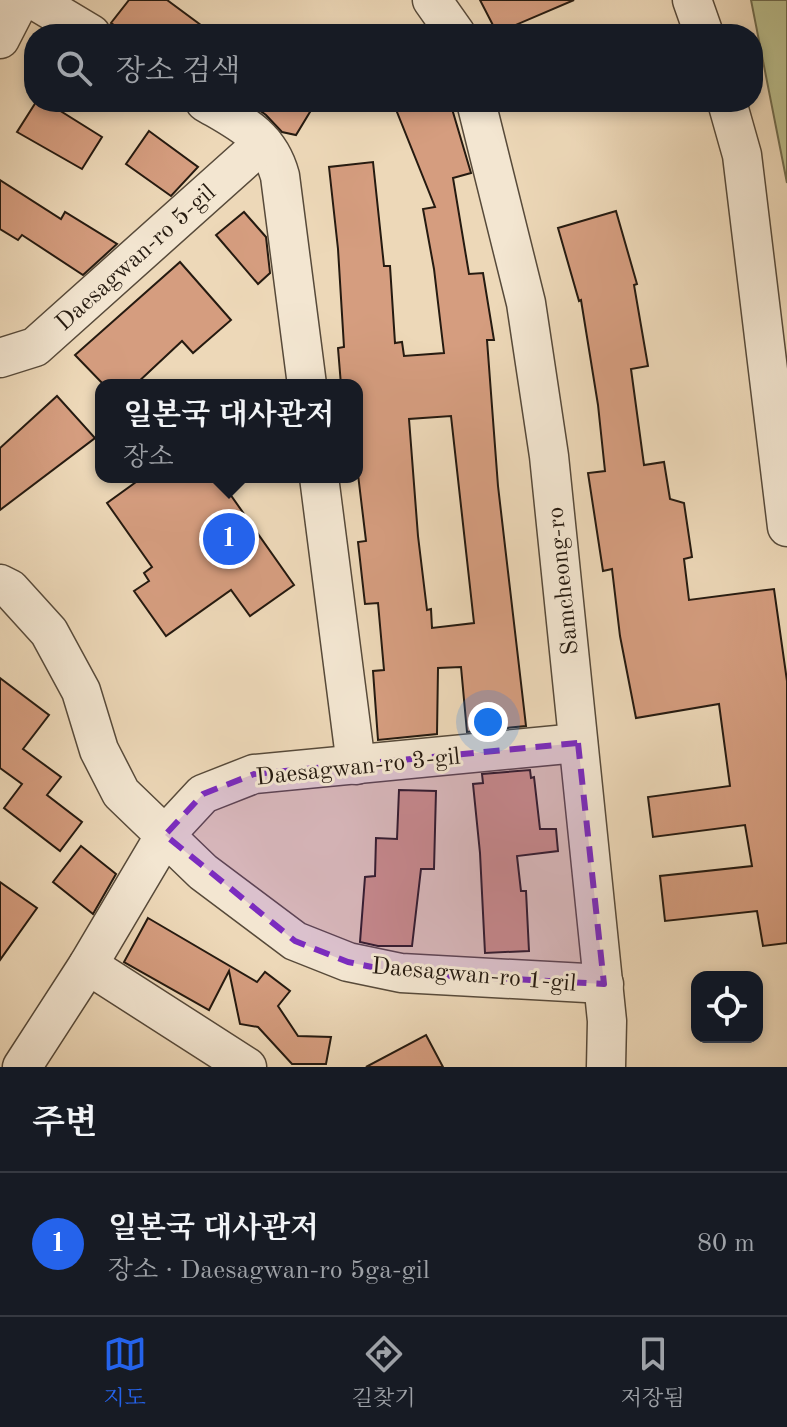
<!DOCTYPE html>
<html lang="ko">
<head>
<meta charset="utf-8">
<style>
  :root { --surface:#171b24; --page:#242831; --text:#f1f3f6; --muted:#9ea1a6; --line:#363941; --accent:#2563eb }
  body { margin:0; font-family:"Old Standard TT","Noto Serif KR",serif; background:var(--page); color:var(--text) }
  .controls { position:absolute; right:24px; bottom:24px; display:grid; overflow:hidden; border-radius:16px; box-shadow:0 4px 12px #0003 }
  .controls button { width:72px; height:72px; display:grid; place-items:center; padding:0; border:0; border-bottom:2px solid var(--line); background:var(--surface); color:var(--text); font:40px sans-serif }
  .you { position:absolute; left:488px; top:722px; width:28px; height:28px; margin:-20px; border:6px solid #fff; border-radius:50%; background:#1a73e8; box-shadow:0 0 0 12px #1a73e833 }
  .badge { display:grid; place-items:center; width:52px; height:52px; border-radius:50%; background:var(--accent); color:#fff; font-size:26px; font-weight:700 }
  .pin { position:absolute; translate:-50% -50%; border:4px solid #fff; box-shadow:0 2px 8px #0006 }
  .popup { position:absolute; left:95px; top:379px; width:268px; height:104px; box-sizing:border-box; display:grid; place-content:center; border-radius:16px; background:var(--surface); filter:drop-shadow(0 2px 6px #0005); font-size:26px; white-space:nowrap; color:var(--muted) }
  .popup b { font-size:30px; color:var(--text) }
  .popup::after { content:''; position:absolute; left:50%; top:100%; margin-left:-16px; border:16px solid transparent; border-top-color:var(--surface) }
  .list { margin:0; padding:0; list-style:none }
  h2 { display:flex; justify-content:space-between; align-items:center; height:104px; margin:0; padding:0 32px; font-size:34px }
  h2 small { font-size:26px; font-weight:400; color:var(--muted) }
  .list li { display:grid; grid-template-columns:52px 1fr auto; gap:24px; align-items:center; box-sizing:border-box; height:144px; padding:0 32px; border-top:2px solid var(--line) }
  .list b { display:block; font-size:30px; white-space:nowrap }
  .list p { margin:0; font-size:26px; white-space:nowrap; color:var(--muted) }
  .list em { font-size:26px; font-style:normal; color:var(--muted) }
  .icon { flex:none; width:44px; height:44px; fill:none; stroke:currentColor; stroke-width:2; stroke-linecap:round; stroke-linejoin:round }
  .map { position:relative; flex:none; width:787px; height:1067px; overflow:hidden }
  .search { position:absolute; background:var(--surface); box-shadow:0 4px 12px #0003; left:24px; right:24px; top:24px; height:88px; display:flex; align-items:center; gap:20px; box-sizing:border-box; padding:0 28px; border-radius:32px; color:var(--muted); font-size:30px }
  .sheet { height:248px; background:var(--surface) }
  nav { display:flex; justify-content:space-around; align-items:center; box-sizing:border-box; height:112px; border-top:2px solid var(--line); background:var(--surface); font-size:22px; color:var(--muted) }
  nav a { display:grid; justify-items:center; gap:4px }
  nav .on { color:var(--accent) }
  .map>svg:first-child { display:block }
  .green { fill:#babe8d; stroke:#706c4e; stroke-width:2 }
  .building { fill:#d59d7f; stroke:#251a10; stroke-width:2; fill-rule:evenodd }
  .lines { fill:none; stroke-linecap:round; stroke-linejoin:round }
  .minor-casing { stroke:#574a3a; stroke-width:41 }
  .minor { stroke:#f3e6d1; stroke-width:38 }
  .marked { fill:#7b2cbf; fill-opacity:0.2; stroke:#7b2cbf; stroke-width:6; stroke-dasharray:16 10; stroke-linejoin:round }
  .labels { text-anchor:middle; stroke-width:6; stroke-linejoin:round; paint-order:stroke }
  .street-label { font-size:24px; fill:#251a10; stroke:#f3e6d1 }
</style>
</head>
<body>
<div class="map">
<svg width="787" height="1067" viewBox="0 0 787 1067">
  <rect width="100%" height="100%" fill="#edd8b8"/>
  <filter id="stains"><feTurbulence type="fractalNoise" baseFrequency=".0025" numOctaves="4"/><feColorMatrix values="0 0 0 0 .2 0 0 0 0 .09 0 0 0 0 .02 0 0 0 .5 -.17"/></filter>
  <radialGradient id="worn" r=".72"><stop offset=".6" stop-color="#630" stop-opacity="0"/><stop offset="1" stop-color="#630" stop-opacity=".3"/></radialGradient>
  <polygon class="green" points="751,0 787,0 787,183"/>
  <g class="building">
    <polygon points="129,0 167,0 213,34 128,34 111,23"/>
    <polygon points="480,0 574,0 497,33"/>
    <polygon points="36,102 46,102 102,137 82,169 17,132"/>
    <polygon points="248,102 316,102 296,135 282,132 266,115"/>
    <path d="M393,102H450L471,173L453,178L469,274L483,273L494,340H487L498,486L526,726L467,732L461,667L438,668L437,734L378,740L373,671L384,670L378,603L365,604L358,542L366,541L357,466V385H341L338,348L344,347L338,249L329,167L373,162L384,266H390L395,343L402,342L404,356L444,353L434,269L423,209L435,207ZM451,416L474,623L432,628L431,609L427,610L418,536L409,419Z"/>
    <polygon points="149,131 198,167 171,196 126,164"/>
    <polygon points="0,180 61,219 65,212 117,244 83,275 22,235 18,240 0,229"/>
    <polygon points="616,211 637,284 634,285 648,366 631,369 644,465 664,462 670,499 684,503 692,557 684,559 689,600 774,589 787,681 787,943 763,946 757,911 665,921 660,876 752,866 745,825 653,837 648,797 730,786 719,704 636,718 620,636 612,569 603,571 588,473 605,471 598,405 581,300 579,301 558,228"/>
    <polygon points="244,212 266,237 270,273 258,284 216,235"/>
    <polygon points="180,262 231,320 193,353 182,341 135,385 104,385 75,355"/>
    <polygon points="57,396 95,438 0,510 0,448"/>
    <polygon points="143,477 218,477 294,585 250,616 231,590 166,636 134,591 149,581 144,573 152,567 107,503"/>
    <polygon points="0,678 49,715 23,749 61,777 47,795 82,822 60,851 4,808 22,784 0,768"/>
    <polygon points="530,770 531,778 534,777 540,829 556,829 558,851 517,856 521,891 526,891 529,951 485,953 480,853 473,784 483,783 482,774"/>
    <polygon points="399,790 436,791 434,869 421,869 412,946 378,946 360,942 365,877 375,876 376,838 397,839"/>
    <polygon points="81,846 116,874 93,914 53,882"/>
    <polygon points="0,882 37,908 0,960"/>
    <polygon points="148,918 257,982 265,972 290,991 278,1006 298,1036 331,1037 326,1064 292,1064 258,1027 240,1024 229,971 209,1010 124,962"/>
    <polygon points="426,1035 443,1067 366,1067"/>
  </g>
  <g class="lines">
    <defs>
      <g id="minor">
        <polyline points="34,0 91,34"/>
        <polyline points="432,0 456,34"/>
        <polyline points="692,0 704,34"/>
        <polyline points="0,39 20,0"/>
        <path d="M205,102C239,122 269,135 280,176L307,385"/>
        <polyline points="476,102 526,303 549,456 607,1021 606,1067"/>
        <polyline points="727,102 742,155 787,527"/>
        <polyline points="0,358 35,347 263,143"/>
        <polyline points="319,477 356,765"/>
        <polyline points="0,584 10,589 49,632 81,691 99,750 121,793 203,872 295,941 348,962 401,973 604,984"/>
        <polyline points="88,965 247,1067"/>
        <polyline points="22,1067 88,965 165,835 203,794 254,774 578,743"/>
      </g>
    </defs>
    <use href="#minor" class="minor-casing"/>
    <use href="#minor" class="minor"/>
  </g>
  <path class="marked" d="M578,743L604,984L401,973L348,962L295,941L165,835L203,794L254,774Z"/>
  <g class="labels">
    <g class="street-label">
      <text transform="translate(135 257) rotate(-42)" y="8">Daesagwan-ro 5-gil</text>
      <text transform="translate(562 581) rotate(-96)" y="8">Samcheong-ro</text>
      <text transform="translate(358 766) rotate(-6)" y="8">Daesagwan-ro 3-gil</text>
      <text transform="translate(474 974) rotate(5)" y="8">Daesagwan-ro 1-gil</text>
    </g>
  </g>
  <rect width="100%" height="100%" filter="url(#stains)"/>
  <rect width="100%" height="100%" fill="url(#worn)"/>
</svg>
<div class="controls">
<button><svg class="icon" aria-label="locate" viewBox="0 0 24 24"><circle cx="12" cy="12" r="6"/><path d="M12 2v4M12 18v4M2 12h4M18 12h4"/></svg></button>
</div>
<div class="you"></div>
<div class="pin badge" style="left:229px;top:539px">1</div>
<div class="popup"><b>일본국 대사관저</b>장소</div>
<div class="search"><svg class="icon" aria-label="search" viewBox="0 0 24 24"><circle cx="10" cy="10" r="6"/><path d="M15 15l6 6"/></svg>장소 검색</div>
</div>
<section class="sheet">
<h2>주변<small></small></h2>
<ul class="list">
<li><span class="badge">1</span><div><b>일본국 대사관저</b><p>장소 · Daesagwan-ro 5ga-gil</p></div><em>80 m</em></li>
</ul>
</section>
<nav>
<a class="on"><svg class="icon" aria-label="map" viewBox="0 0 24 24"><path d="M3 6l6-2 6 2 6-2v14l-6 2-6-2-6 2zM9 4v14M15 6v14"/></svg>지도</a>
<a><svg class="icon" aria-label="directions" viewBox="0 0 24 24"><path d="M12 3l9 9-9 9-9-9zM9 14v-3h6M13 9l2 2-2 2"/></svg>길찾기</a>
<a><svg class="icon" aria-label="saved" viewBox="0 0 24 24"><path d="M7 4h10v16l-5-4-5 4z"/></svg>저장됨</a>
</nav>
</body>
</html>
